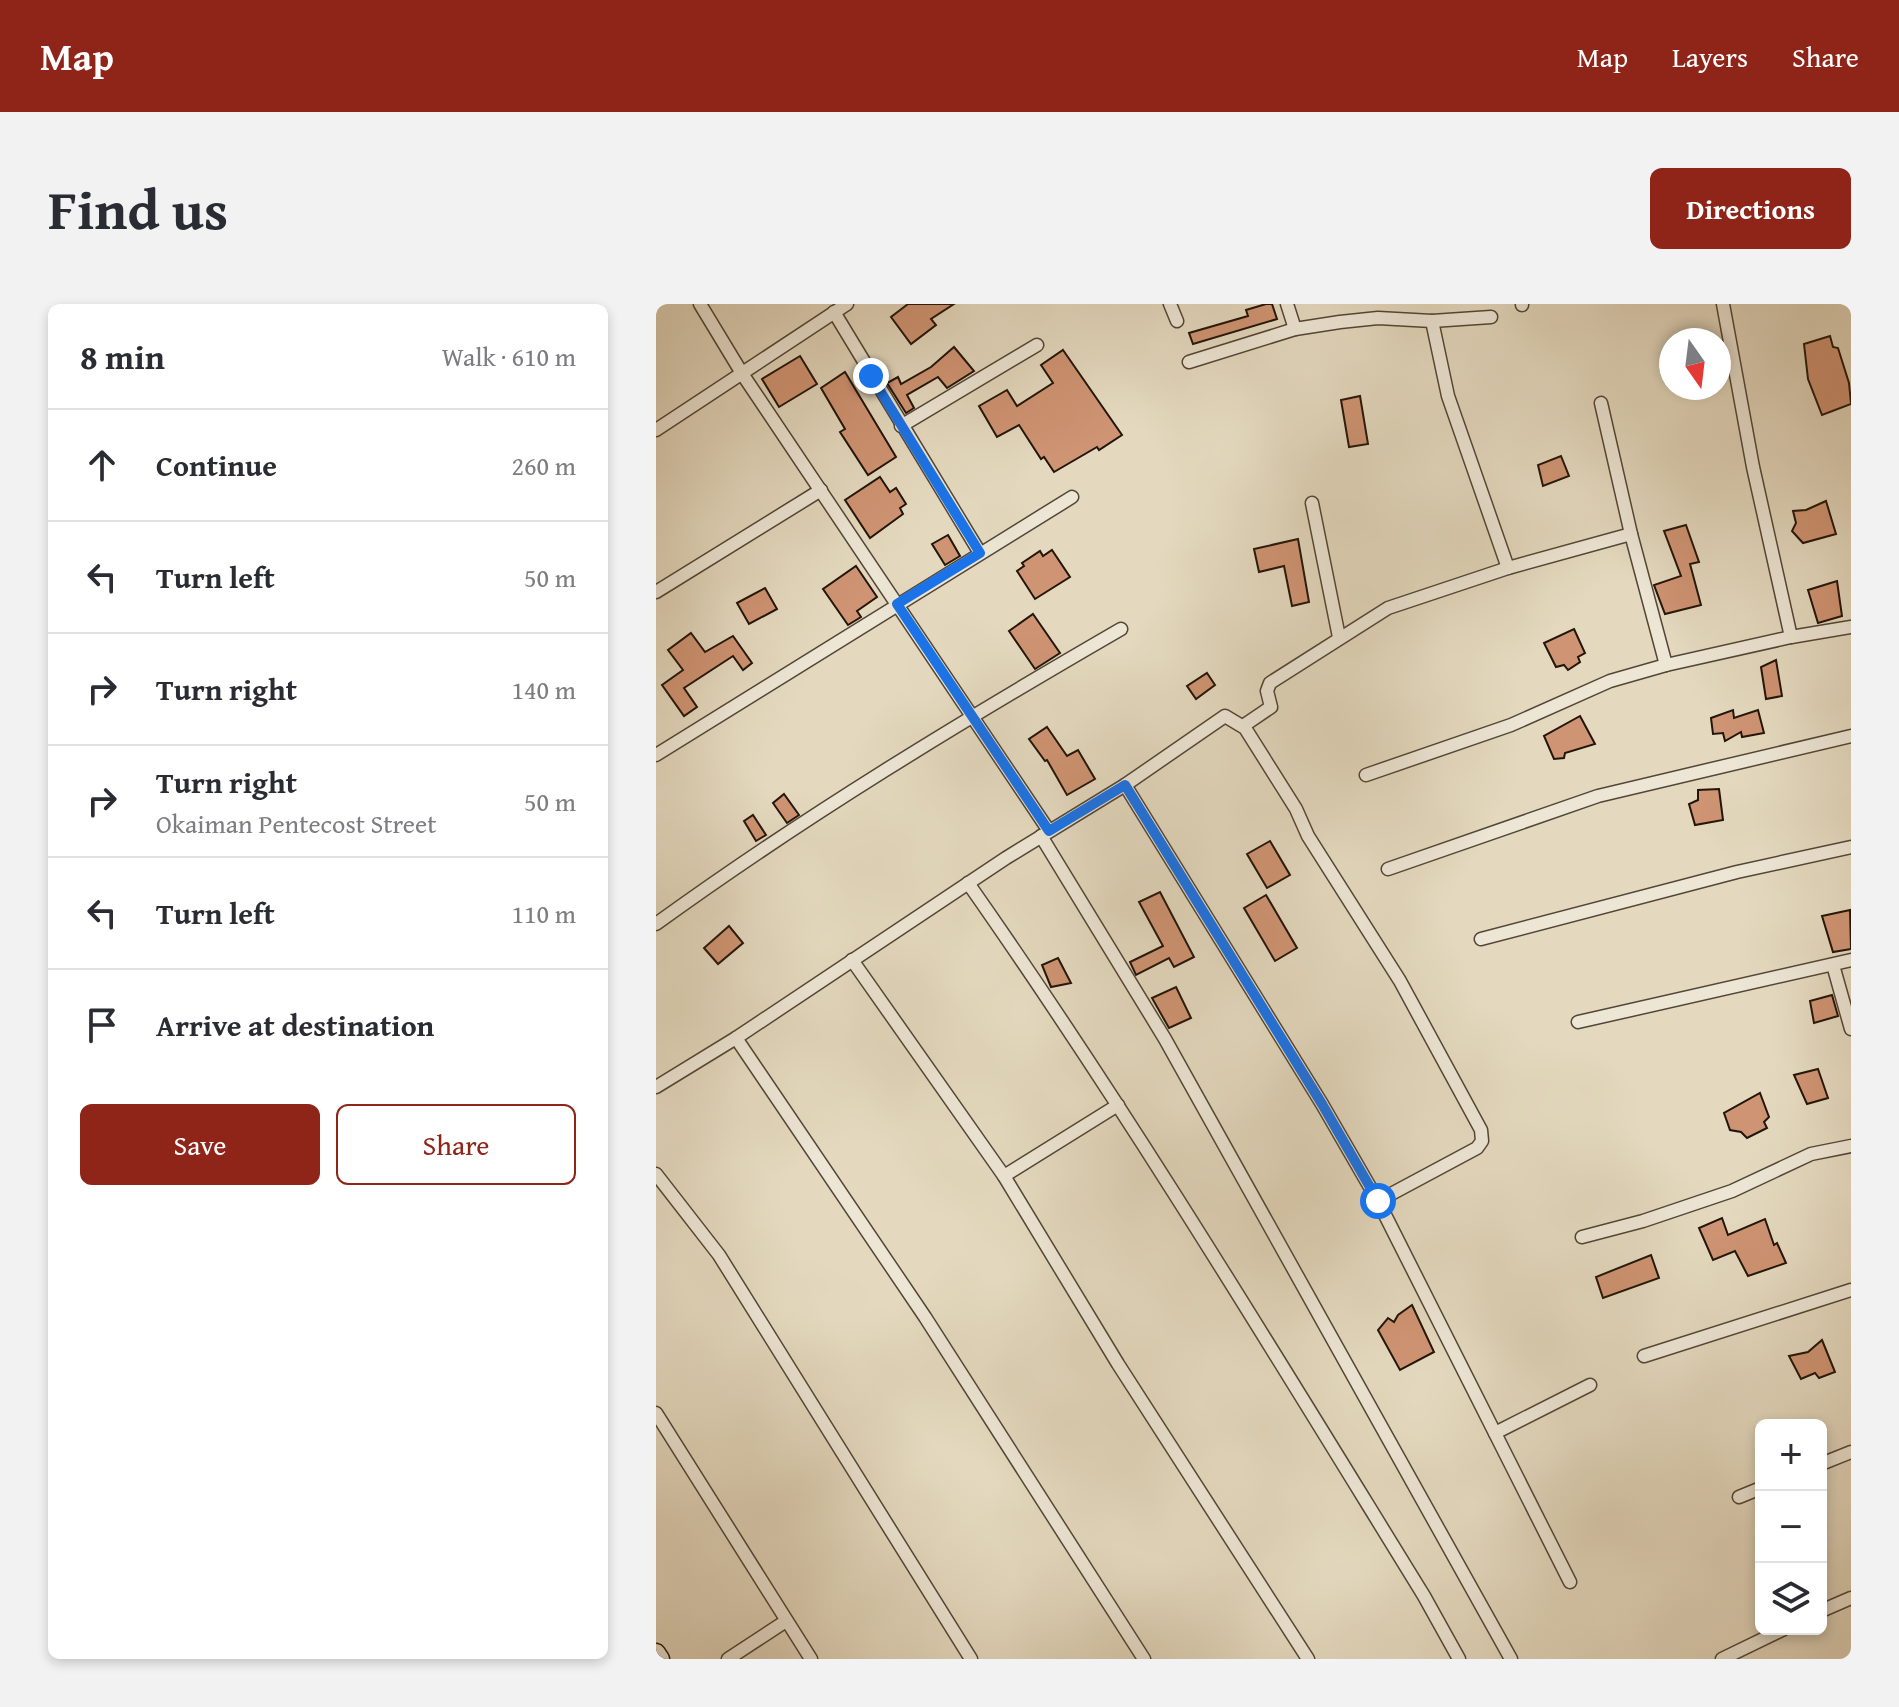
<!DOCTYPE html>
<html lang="en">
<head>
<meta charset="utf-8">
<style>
  :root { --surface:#fff; --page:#f2f2f3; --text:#2b2b33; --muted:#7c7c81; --line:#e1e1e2; --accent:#8f2418 }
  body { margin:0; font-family:"Gentium Book Plus",serif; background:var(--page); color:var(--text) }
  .controls { position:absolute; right:24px; bottom:24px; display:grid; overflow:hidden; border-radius:12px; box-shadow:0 4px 12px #0003 }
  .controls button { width:72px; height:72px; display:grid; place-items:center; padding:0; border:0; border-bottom:2px solid var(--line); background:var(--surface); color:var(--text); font:40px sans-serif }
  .compass { position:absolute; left:1003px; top:24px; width:72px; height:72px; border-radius:50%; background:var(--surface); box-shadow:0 4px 12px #0003; rotate:166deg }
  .stop { position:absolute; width:24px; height:24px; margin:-18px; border:6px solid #1a73e8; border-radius:50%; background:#fff }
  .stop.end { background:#1a73e8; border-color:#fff; box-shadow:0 2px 8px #0008 }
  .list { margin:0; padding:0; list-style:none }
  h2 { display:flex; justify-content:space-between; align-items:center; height:104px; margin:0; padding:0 32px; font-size:34px }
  h2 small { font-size:26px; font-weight:400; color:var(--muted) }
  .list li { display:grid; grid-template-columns:52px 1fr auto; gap:24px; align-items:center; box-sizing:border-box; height:112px; padding:0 32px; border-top:2px solid var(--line) }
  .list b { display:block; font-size:30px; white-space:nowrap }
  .list p { margin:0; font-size:26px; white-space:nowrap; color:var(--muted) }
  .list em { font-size:26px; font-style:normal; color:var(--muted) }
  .actions { display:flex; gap:16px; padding:24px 32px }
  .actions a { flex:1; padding:18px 0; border:2px solid var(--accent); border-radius:12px; text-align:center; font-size:28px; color:var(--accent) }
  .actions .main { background:var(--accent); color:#fff }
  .icon { flex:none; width:44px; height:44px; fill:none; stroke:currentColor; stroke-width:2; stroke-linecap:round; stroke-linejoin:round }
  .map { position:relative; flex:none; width:1195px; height:1355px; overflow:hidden; border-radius:12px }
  header { display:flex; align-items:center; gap:48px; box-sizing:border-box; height:112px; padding:0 40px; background:var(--accent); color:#fff }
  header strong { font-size:38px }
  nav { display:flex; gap:44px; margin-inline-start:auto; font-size:28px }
  .intro { display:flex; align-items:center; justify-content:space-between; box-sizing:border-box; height:192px; padding:0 48px }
  h1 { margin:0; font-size:56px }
  .button { padding:20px 36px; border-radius:12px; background:var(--accent); color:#fff; font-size:28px; font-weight:700 }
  main { display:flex; gap:48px; padding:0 48px }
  aside { flex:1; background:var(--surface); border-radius:12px; box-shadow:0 4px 12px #0003 }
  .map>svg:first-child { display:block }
  .building { fill:#cf9473; stroke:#231508; stroke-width:2 }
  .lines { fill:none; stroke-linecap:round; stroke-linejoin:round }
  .street-casing { stroke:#534636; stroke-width:15 }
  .secondary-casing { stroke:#231508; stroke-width:21 }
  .street { stroke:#ede6d5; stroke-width:12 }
  .secondary { stroke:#ede6d5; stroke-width:18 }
  .route { stroke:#1a73e8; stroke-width:10 }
</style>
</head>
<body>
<header>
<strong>Map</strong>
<nav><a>Map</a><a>Layers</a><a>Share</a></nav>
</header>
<div class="intro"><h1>Find us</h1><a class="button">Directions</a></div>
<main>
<aside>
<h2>8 min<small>Walk · 610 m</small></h2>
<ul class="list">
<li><svg class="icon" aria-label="ahead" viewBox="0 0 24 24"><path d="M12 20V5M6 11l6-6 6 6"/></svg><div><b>Continue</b></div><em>260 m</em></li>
<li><svg class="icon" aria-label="left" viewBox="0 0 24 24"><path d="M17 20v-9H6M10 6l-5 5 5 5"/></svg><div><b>Turn left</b></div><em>50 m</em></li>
<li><svg class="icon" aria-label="right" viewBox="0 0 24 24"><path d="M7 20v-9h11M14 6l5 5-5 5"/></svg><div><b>Turn right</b></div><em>140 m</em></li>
<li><svg class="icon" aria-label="right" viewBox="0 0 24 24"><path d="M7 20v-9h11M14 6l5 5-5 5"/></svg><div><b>Turn right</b><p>Okaiman Pentecost Street</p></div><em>50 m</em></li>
<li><svg class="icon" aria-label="left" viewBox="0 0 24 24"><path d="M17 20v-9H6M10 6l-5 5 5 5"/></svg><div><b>Turn left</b></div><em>110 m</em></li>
<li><svg class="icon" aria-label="arrive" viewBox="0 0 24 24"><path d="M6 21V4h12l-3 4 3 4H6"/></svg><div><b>Arrive at destination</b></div></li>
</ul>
<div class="actions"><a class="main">Save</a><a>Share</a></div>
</aside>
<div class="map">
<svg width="1195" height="1355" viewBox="0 0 1195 1355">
  <rect width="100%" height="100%" fill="#e4d9bf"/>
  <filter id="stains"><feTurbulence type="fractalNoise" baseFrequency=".0025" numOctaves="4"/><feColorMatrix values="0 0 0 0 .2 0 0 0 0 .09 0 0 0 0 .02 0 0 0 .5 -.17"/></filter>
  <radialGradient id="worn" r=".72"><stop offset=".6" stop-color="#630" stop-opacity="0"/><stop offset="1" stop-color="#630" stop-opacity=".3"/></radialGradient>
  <g class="building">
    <polygon points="252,0 298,0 275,15 280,21 255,40 235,13"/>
    <polygon points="610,0 616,0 621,15 537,40 533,29 592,12 590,6"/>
    <polygon points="1174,32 1177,43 1182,44 1193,79 1195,100 1166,111 1152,75 1148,40"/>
    <polygon points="298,43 318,67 291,84 282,73 251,91 258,104 250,109 231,79 242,73 245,80 275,63"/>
    <polygon points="407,46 466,131 443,146 441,143 398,168 388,153 385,155 363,121 341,133 323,102 351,86 361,102 397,79 385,61"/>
    <polygon points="144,52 161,80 123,103 106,75"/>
    <polygon points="189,68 240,153 212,171 184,128 189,125 165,84"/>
    <polygon points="704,92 712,140 693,143 685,96"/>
    <polygon points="905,152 913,172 887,182 882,161"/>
    <polygon points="224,173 234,188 240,184 250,200 244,204 247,210 214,234 189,196"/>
    <polygon points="1170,197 1180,230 1147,239 1136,227 1140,219 1137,207 1150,206"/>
    <polygon points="1030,221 1043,258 1034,260 1045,301 1009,310 998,281 1025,272 1008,227"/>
    <polygon points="292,231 304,252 289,261 276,240"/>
    <polygon points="642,235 653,298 636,302 628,262 603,268 598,245"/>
    <polygon points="396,246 414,273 379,295 361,267 368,262 366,259 384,247 387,252"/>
    <polygon points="200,262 221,293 201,307 205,313 192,321 167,285"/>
    <polygon points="1181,277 1186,312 1162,319 1152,286"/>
    <polygon points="109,284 121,305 93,320 81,299"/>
    <polygon points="377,310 404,349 379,365 353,327"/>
    <polygon points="918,325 929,349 922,353 924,358 912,366 908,361 900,363 888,339"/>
    <polygon points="35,329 49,348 77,332 96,359 87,366 77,352 28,384 41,403 28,412 6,381 27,366 12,346"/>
    <polygon points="1120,356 1126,392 1110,395 1105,363"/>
    <polygon points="551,369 559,381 540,395 531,382"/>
    <polygon points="1077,406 1078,414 1102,406 1108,429 1086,433 1085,428 1069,437 1067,429 1057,430 1055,414"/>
    <polygon points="924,412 939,440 909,449 908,454 898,455 888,432"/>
    <polygon points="391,423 411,452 422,446 439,475 411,491 391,456 389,457 373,435"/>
    <polygon points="1063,485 1067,516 1039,521 1033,500 1042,496 1042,486"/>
    <polygon points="128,490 143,511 131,519 117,499"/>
    <polygon points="97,511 110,531 100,537 88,517"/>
    <polygon points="614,537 634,571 611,584 591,550"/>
    <polygon points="504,588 538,653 518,663 513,654 480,671 474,658 507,642 483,598"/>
    <polygon points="610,591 641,644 619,657 588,604"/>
    <polygon points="1194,606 1195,645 1177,648 1166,612"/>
    <polygon points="73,622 87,639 62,660 48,644"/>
    <polygon points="402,654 415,679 395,683 386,661"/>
    <polygon points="520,683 535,714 513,724 496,694"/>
    <polygon points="1176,691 1182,712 1158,719 1154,697"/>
    <polygon points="1162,765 1172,794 1151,800 1138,771"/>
    <polygon points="1104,789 1113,813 1108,818 1111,824 1091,834 1085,828 1074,826 1068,809"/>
    <polygon points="1066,914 1072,931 1109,915 1118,941 1121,939 1130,959 1092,972 1079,947 1057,956 1043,924"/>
    <polygon points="995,951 1003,974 947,994 940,973"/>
    <polygon points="756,1001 778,1048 744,1066 722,1026 732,1014 738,1018 742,1011"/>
    <polygon points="1166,1036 1179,1068 1163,1074 1159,1069 1145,1075 1133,1052 1152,1048"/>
  </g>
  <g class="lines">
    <defs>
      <g id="street">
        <polyline points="44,0 87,71 393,527"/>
        <polyline points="514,0 521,17"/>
        <polyline points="631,0 639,25"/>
        <polyline points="1067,0 1097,163 1135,333"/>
        <polyline points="866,1 866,0"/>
        <polyline points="178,8 324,249"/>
        <polyline points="776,17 792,92 852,264"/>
        <polyline points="533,58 639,25 684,18 722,14 776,17 835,13"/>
        <polyline points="945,99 975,230 1010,361"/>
        <polyline points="245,122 381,41"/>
        <polyline points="0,126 191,0"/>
        <polyline points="656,199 683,333"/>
        <polyline points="0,288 165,186"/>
        <polyline points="587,422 615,403 611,387 614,379 732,304 852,264 975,230"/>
        <polyline points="0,451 416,193"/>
        <polyline points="710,471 855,421 954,377 1010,361 1135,333 1195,323"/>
        <polyline points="469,481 666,800 722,897 914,1278"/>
        <polyline points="385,532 509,735 855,1355"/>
        <polyline points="732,565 942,492 1195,432"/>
        <path d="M312,579C474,810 620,1052 768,1292L803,1355"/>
        <path d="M0,620C149,512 306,417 465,325"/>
        <polyline points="825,635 1081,568 1195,543"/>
        <polyline points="196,656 348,872 462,1060 652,1355"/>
        <polyline points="1177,661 1195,725"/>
        <polyline points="922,718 1195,656"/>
        <polyline points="80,734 269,1013 488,1355"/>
        <polyline points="0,783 80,734 350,554 469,481 569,412 589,424 640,505 652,532 744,677 825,826 826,837 821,844 722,897"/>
        <polyline points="0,870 63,951 315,1355"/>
        <polyline points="348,872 462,801"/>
        <polyline points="926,933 987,917 1076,887 1155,850 1195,842"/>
        <polyline points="988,1052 1195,986"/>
        <polyline points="0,1109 155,1355"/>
        <polyline points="839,1129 934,1081"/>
        <polyline points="1165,1160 1195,1148"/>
        <polyline points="1083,1193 1105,1184"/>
        <polyline points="1165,1307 1195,1294"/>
        <polyline points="72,1355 130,1317"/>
        <polyline points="1066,1355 1128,1325"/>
      </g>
      <polyline id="secondary" points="0,1349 4,1355"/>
    </defs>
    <use href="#street" class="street-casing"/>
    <use href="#secondary" class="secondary-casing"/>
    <use href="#street" class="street"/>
    <use href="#secondary" class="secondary"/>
  </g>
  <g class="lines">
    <polyline class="route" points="215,72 324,249 241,300 393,527 469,481 666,800 722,897"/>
  </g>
  <rect width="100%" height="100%" filter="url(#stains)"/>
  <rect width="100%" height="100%" fill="url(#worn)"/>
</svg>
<div class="controls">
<button>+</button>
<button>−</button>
<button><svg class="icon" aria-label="layers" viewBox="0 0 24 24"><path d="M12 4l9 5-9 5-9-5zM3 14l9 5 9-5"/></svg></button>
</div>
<svg class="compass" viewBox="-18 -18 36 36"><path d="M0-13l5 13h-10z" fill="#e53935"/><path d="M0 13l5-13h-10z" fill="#7c7c81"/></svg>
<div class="stop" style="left:722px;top:897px"></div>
<div class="stop end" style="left:215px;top:72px"></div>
</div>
</main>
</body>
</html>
